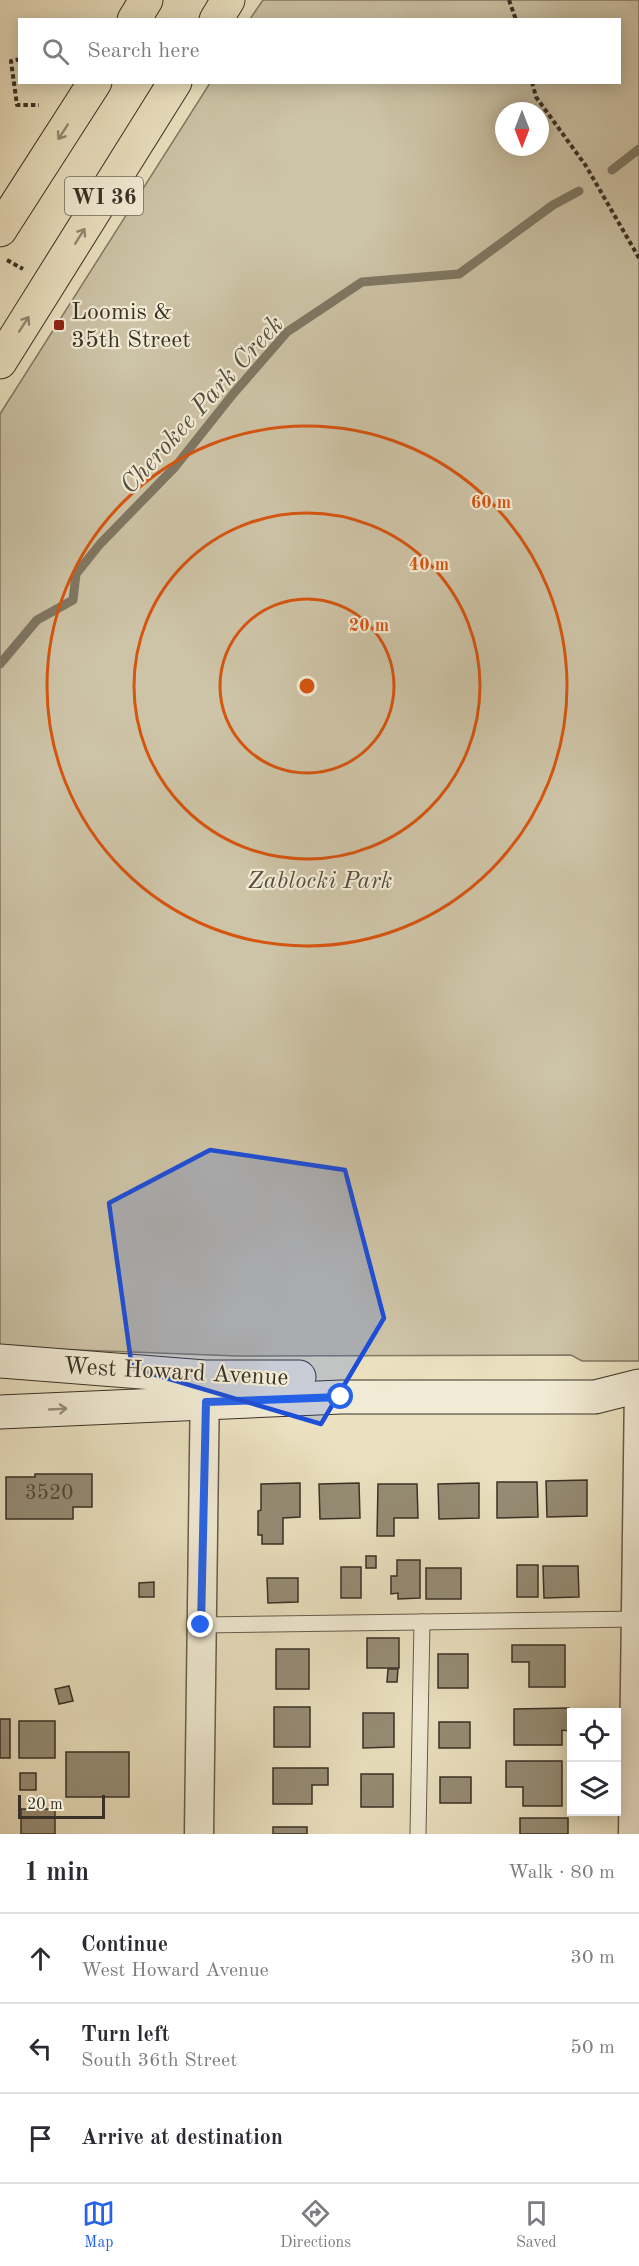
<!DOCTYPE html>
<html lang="en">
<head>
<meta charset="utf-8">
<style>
  :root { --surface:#fff; --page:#f2f2f3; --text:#2b2b33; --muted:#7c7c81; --line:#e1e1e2; --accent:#2563eb }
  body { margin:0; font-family:"Old Standard TT",serif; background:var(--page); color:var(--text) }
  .controls { position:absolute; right:18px; bottom:18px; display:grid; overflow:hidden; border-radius:0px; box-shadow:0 3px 15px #0003 }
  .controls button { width:54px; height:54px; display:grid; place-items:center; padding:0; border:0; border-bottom:2px solid var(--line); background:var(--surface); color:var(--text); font:30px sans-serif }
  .compass { position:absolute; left:495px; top:102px; width:54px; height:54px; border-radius:50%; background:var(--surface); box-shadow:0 3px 15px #0003; rotate:180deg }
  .scale { position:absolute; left:18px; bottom:15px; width:87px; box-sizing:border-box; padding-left:6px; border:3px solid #393126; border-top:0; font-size:16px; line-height:21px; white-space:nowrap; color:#393126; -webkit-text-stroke:4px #f2ecd6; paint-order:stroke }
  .stop { position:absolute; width:18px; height:18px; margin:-14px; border:4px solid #2563eb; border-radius:50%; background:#fff }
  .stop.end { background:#2563eb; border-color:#fff; box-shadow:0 2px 6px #0008 }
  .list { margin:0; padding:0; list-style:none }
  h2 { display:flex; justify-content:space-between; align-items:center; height:78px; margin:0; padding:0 24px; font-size:26px }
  h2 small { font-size:20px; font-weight:400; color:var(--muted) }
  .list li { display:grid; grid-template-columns:39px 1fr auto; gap:18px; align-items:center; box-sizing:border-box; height:90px; padding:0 24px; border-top:2px solid var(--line) }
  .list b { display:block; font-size:22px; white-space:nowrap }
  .list p { margin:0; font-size:20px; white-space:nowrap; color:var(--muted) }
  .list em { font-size:20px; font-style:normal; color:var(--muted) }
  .icon { flex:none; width:33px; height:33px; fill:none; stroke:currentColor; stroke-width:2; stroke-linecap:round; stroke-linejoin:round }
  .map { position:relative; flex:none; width:639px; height:1834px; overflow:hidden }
  .search { position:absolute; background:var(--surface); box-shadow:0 3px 15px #0003; left:18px; right:18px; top:18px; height:66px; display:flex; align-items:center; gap:15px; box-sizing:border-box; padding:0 21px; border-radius:0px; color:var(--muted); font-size:22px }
  .sheet { height:348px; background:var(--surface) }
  nav { display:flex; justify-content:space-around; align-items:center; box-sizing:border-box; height:84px; border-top:2px solid var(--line); background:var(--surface); font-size:16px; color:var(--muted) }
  nav a { display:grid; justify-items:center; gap:3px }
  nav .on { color:var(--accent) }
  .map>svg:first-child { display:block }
  .green { fill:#cdc3a6; stroke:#837a66; stroke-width:1.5; fill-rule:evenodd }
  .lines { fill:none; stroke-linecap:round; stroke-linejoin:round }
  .stream { stroke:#7f7763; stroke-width:9 }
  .building { fill:#968d76; stroke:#393126; stroke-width:1.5 }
  .lane-casing { stroke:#665d4c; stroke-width:17 }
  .street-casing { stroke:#665d4c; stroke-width:31 }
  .secondary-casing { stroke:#393126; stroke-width:35 }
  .primary-casing { stroke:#393126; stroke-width:35 }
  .path { stroke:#393126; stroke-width:4; stroke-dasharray:4.5 3; stroke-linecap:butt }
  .lane { stroke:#f2ecd6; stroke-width:15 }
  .street { stroke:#f2ecd6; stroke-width:28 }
  .secondary { stroke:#f2ecd6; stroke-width:33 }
  .primary { stroke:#ebe1c0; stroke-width:33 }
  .oneway { stroke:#928973 }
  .oneway2 { stroke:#968e7e }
  .route { stroke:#2563eb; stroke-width:8 }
  .marked { fill:#1d4ed8; fill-opacity:0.2; stroke:#1d4ed8; stroke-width:4.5; stroke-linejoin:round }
  .ring { fill:none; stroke:#d6550f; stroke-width:3 }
  .poi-dot { fill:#8f2418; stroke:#f2ecd6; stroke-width:2 }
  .labels { text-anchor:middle; stroke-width:4.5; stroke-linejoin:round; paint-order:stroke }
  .number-label { font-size:21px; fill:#50483a }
  .shield { fill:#f2ecd6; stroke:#70695b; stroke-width:1.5 }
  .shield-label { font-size:22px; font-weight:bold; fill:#393126 }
  .poi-label { font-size:24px; fill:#393126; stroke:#f2ecd6; text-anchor:start }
  .park-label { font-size:24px; font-style:italic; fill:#574e40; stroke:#f2ecd6 }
  .street-label { font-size:24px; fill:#393126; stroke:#f2ecd6 }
  .water-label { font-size:26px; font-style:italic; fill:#564e40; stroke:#f2ecd6 }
  .centre { fill:#d6550f; stroke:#f2ecd6; stroke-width:3 }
  .ring-label { font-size:18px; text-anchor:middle; font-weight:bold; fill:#d6550f; stroke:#f2ecd6; stroke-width:4.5; stroke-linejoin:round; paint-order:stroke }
</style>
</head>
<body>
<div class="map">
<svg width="639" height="1834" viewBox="0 0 639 1834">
  <rect width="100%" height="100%" fill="#ebe1c0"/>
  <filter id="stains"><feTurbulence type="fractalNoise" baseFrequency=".00333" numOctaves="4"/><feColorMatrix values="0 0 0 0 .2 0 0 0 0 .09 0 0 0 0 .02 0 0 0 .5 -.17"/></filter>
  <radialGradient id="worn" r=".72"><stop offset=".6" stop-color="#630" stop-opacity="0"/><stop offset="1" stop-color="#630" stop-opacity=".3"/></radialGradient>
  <path class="green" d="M263,0H639V1361H582L571,1355L237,1356L0,1347V414L210,83L620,82V20L250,19ZM504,111H540V147H504Z"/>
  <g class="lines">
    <g class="stream">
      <polyline points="612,170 639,149"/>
      <polyline points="0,664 37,620 73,600 76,574 100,544 175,467 233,394 287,332 362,282 459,274 553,205 579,191"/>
    </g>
  </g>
  <g class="building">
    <polygon points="35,1474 92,1474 92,1507 73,1507 73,1519 6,1519 6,1477 35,1477"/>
    <polygon points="587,1480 587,1516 547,1517 546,1481"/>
    <polygon points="497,1482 537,1482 538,1517 497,1518"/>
    <polygon points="300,1483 300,1517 283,1518 283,1544 262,1544 262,1535 258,1535 258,1511 261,1510 261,1484"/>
    <polygon points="359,1483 360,1518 320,1519 319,1484"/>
    <polygon points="479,1483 479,1518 439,1519 438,1484"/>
    <polygon points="378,1484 417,1484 418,1518 394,1518 394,1536 377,1536"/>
    <rect x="366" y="1556" width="10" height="12"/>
    <polygon points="397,1560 420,1560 420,1598 398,1599 398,1593 391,1594 391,1576 397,1576"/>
    <rect x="517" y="1565" width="21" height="32"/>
    <polygon points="543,1566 578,1566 579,1597 544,1598"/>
    <rect x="341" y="1567" width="20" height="31"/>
    <rect x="426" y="1568" width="35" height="31"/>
    <polygon points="267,1578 298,1578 298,1602 268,1603"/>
    <polygon points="154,1582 154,1597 139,1597 139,1583"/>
    <rect x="367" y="1638" width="32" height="30"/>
    <polygon points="512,1645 565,1645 565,1687 529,1687 529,1662 512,1662"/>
    <rect x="276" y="1649" width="33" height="40"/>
    <rect x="438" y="1654" width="30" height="34"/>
    <polygon points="388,1669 398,1669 397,1682 387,1682"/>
    <polygon points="69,1686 73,1701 59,1704 55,1689"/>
    <rect x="274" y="1707" width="36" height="40"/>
    <polygon points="569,1708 569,1731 562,1730 562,1745 514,1745 514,1709"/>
    <polygon points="363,1713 394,1713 394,1747 363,1748"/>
    <rect x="0" y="1719" width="10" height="39"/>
    <rect x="19" y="1721" width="36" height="37"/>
    <rect x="439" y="1722" width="31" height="26"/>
    <rect x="66" y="1752" width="63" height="45"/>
    <polygon points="506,1761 562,1761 562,1806 523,1806 523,1787 506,1787"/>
    <polygon points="273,1768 328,1768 328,1785 312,1785 312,1804 273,1804"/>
    <rect x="20" y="1773" width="16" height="17"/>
    <rect x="361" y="1774" width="32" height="33"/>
    <rect x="440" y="1777" width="31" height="26"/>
    <rect x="21" y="1809" width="34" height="25"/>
    <rect x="520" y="1818" width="48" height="16"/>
    <rect x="273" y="1827" width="34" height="7"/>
  </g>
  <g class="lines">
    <defs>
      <g id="lane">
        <polyline points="201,1625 639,1619"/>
        <polyline points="418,1834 422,1622"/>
      </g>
      <g id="street">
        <polyline points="199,1834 205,1380"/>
        <polyline points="633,1834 639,1386"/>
      </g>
      <g id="secondary">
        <polyline points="0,1361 205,1377 299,1377"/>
        <polyline points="0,1412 341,1397 595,1397 639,1386"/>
      </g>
      <g id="primary">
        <polyline points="134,20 146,0"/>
        <polyline points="216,20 228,0"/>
        <polyline points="0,230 95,82"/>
        <polyline points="0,362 175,82"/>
      </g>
    </defs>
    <use href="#lane" class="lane-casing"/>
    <use href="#street" class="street-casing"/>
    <use href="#secondary" class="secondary-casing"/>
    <use href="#primary" class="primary-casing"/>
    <g class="path">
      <polyline points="509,0 516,20"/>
      <polyline points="20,59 11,61 17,105 39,105"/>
      <polyline points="532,82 536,97 586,166 639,258"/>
      <polyline points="7,260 23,269"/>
    </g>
    <use href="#lane" class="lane"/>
    <use href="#street" class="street"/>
    <use href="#secondary" class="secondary"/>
    <use href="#primary" class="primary"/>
  </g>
  <defs><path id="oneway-shaft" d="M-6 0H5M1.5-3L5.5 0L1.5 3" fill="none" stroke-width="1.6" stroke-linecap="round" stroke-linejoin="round" transform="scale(1.5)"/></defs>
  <g class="oneway">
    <use href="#oneway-shaft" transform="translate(63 132) rotate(123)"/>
    <use href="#oneway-shaft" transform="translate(80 236) rotate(-58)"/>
    <use href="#oneway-shaft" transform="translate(24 324) rotate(-57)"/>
  </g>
  <use class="oneway2" href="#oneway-shaft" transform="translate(58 1409) rotate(-3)"/>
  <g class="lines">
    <polyline class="route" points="201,1625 206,1402 341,1397"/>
  </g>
  <path class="marked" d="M210,1150L345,1170L384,1318L321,1424L132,1368L109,1203Z"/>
  <g class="ring">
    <circle cx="307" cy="686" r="87"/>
    <circle cx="307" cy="686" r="173"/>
    <circle cx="307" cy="686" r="260"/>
  </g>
  <rect class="poi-dot" x="53" y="319" width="12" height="12" rx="3"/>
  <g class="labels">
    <g class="number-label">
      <text x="49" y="1499">3520</text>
    </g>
    <rect class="shield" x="65" y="177" width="78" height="38" rx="4.5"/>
    <g class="shield-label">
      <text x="104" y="204">WI 36</text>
    </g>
    <g class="poi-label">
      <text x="71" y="319">Loomis &amp;<tspan x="71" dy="28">35th Street</tspan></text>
    </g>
    <g class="park-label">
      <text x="320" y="888">Zablocki Park</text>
    </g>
    <g class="street-label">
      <text transform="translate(176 1371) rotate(3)" y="8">West Howard Avenue</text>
    </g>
    <g class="water-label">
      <text transform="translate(201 404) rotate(-48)" y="9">Cherokee Park Creek</text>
    </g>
  </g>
  <circle cx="307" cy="686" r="9" class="centre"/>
  <g class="ring-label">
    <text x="491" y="508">60 m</text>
    <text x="429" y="570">40 m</text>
    <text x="369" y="631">20 m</text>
  </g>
  <rect width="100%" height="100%" filter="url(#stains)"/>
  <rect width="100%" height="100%" fill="url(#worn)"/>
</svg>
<div class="controls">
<button><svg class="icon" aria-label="locate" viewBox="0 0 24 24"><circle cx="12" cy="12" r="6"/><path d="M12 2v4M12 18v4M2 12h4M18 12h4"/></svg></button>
<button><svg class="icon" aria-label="layers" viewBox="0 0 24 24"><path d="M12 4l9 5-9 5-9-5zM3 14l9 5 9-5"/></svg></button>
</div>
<svg class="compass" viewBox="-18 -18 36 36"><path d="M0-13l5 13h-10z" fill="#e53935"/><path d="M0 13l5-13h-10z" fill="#7c7c81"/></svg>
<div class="scale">20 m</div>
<div class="stop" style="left:341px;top:1397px"></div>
<div class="stop end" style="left:201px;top:1625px"></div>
<div class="search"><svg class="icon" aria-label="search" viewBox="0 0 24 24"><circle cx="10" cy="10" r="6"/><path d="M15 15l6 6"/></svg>Search here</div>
</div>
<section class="sheet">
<h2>1 min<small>Walk · 80 m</small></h2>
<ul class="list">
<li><svg class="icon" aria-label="ahead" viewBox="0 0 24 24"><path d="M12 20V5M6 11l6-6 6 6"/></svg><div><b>Continue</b><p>West Howard Avenue</p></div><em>30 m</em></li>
<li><svg class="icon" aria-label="left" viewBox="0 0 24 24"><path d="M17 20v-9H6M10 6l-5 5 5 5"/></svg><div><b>Turn left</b><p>South 36th Street</p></div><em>50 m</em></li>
<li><svg class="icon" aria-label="arrive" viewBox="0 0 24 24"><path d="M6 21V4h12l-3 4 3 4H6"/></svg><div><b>Arrive at destination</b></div></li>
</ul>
</section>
<nav>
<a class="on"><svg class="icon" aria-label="map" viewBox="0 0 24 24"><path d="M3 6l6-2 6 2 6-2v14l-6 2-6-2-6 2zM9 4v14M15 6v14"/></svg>Map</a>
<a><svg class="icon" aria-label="directions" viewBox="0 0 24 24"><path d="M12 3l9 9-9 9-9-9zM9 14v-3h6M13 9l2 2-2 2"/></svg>Directions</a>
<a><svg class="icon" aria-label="saved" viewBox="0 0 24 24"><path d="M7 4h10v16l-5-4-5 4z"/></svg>Saved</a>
</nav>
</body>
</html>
